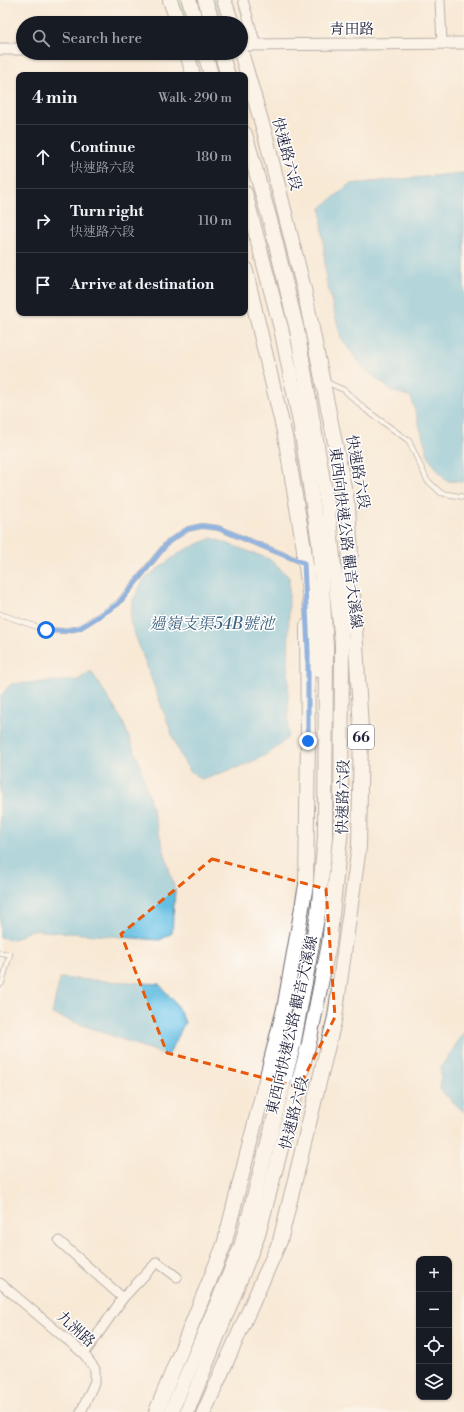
<!DOCTYPE html>
<html lang="en">
<head>
<meta charset="utf-8">
<style>
  :root { --surface:#171b24; --page:#242831; --text:#f1f3f6; --muted:#9ea1a6; --line:#363941 }
  body { margin:0; font-family:"Libre Bodoni","Noto Serif TC",serif; background:var(--page); color:var(--text) }
  .controls { position:absolute; right:12px; bottom:12px; display:grid; overflow:hidden; border-radius:8px; box-shadow:0 1px 3px #0004 }
  .controls button { width:36px; height:36px; display:grid; place-items:center; padding:0; border:0; border-bottom:1px solid var(--line); background:var(--surface); color:var(--text); font:20px sans-serif }
  .stop { position:absolute; width:12px; height:12px; margin:-9px; border:3px solid #1a73e8; border-radius:50%; background:#fff }
  .stop.end { background:#1a73e8; border-color:#fff; box-shadow:0 1px 4px #0008 }
  .list { margin:0; padding:0; list-style:none }
  h2 { display:flex; justify-content:space-between; align-items:center; height:52px; margin:0; padding:0 16px; font-size:17px }
  h2 small { font-size:13px; font-weight:400; color:var(--muted) }
  .list li { display:grid; grid-template-columns:26px 1fr auto; gap:12px; align-items:center; box-sizing:border-box; height:64px; padding:0 16px; border-top:1px solid var(--line) }
  .list b { display:block; font-size:15px; white-space:nowrap }
  .list p { margin:0; font-size:13px; white-space:nowrap; color:var(--muted) }
  .list em { font-size:13px; font-style:normal; color:var(--muted) }
  .icon { flex:none; width:22px; height:22px; fill:none; stroke:currentColor; stroke-width:2; stroke-linecap:round; stroke-linejoin:round }
  .map { position:relative; flex:none; width:464px; height:1412px; overflow:hidden }
  .search { position:absolute; background:var(--surface); box-shadow:0 1px 3px #0004; left:16px; top:16px; width:232px; height:44px; display:flex; align-items:center; gap:10px; box-sizing:border-box; padding:0 14px; border-radius:22px; color:var(--muted); font-size:15px }
  .panel { position:absolute; background:var(--surface); box-shadow:0 1px 3px #0004; left:16px; top:72px; width:232px; height:244px; border-radius:8px }
  .map>svg:first-child { display:block }
  .green { fill:#92de9b; stroke:#5a806b }
  .water { fill:#63bee1; stroke:#42708e }
  .lines { fill:none; stroke-linecap:round; stroke-linejoin:round }
  .service-casing { stroke:#6d6871; stroke-width:6 }
  .minor-casing { stroke:#6d6871; stroke-width:11 }
  .tertiary-casing { stroke:#6d6871; stroke-width:13 }
  .primary-casing { stroke:#6d6871; stroke-width:16 }
  .trunk-casing { stroke:#6d6871; stroke-width:16 }
  .service { stroke:#fff; stroke-width:4.5 }
  .minor { stroke:#fff; stroke-width:9 }
  .tertiary { stroke:#fff; stroke-width:11 }
  .primary { stroke:#fff; stroke-width:14 }
  .trunk { stroke:#fff; stroke-width:14 }
  .route { stroke:#1a73e8; stroke-width:5 }
  .marked { fill:none; stroke:#e8590c; stroke-width:3; stroke-dasharray:8 5; stroke-linejoin:round }
  .labels { text-anchor:middle; stroke-width:3; stroke-linejoin:round; paint-order:stroke }
  .shield { fill:#fff; stroke:#646476; stroke-width:1 }
  .shield-label { font-size:14px; font-weight:bold; fill:#22223b }
  .street-label { font-size:15px; fill:#22223b; stroke:#fff }
  .water-label { font-size:16px; font-style:italic; fill:#3c607d; stroke:#fff }
</style>
</head>
<body>
<div class="map">
<svg width="464" height="1412" viewBox="0 0 464 1412">
  <rect width="100%" height="100%" fill="#fff"/>
  <filter id="ink" filterUnits="userSpaceOnUse"><feTurbulence type="fractalNoise" baseFrequency=".025" numOctaves="2"/><feDisplacementMap in="SourceGraphic" scale="8" xChannelSelector="R" yChannelSelector="G"/><feConvolveMatrix kernelMatrix="1 2 1 2 8 2 1 2 1" color-interpolation-filters="sRGB"/></filter>
  <filter id="wash" filterUnits="userSpaceOnUse"><feTurbulence type="fractalNoise" baseFrequency=".012" numOctaves="4" result="noise"/><feDisplacementMap in="SourceGraphic" scale="16" xChannelSelector="R" yChannelSelector="G"/><feGaussianBlur stdDeviation="0.9" result="paint"/><feColorMatrix in="noise" values="0 0 0 0 0 0 0 0 0 0 0 0 0 0 0 0 0 1.4 0 .05"/><feComposite in="paint" operator="in"/></filter>
  <g filter="url(#wash)">
    <rect width="100%" height="100%" fill="#f8e9d6"/>
    <polygon class="green" points="178,0 216,0 224,23 186,23"/>
    <g class="water">
      <polygon points="464,173 464,482 446,481 429,458 411,397 392,391 364,369 341,338 326,280 321,208 350,184"/>
      <path d="M212,538L269,559L289,577L288,737C267,761 230,770 201,779L189,770L179,753L130,621L132,602L144,579L182,551Z"/>
      <polygon points="91,671 122,720 139,762 175,890 172,933 160,940 31,930 13,940 0,937 0,697 11,684 78,680"/>
      <polygon points="60,978 159,984 176,1004 185,1022 168,1056 52,1014"/>
      <polygon points="464,1032 464,1112 440,1090 441,1067"/>
    </g>
  </g>
  <g filter="url(#ink)">
    <g class="lines">
      <defs>
        <g id="service">
          <polyline points="326,382 344,390 366,410 409,441 427,480 441,493 464,497"/>
          <polyline points="0,614 46,630 63,631 79,628 118,603 168,542 188,529 202,526 218,528 302,562"/>
          <polyline points="0,953 10,954 2,983 0,985"/>
        </g>
        <g id="minor">
          <polyline points="243,0 256,45"/>
          <polyline points="440,0 442,43"/>
          <polyline points="59,1241 123,1298"/>
          <polyline points="0,1283 84,1354 95,1369 95,1381 81,1412"/>
          <polyline points="84,1354 123,1298 157,1262 177,1277"/>
        </g>
        <g id="tertiary">
          <polyline points="241,45 464,43"/>
          <polyline points="0,49 23,49"/>
        </g>
        <g id="primary">
          <polyline points="170,0 178,23"/>
          <polyline points="224,0 232,23"/>
          <polyline points="241,52 265,134 304,289 348,507 351,554"/>
          <polyline points="187,53 193,75"/>
          <polyline points="245,268 285,436 304,549 304,561"/>
          <polyline points="156,1412 224,1245 284,1009 306,885 308,741 307,626"/>
          <polyline points="204,1412 280,1241 335,1017 359,847 361,729 353,595"/>
        </g>
        <g id="trunk">
          <polyline points="189,0 196,23"/>
          <polyline points="205,0 213,23"/>
          <polyline points="205,53 211,75"/>
          <polyline points="221,53 228,75"/>
          <polyline points="304,549 318,670"/>
          <polyline points="347,625 350,543"/>
          <polyline points="171,1412 241,1247 293,1046 318,913 325,837 326,646 319,543 300,422 281,328 245,193"/>
          <polyline points="187,1412 258,1235 309,1043 329,944 341,829 342,643 328,509 297,330 270,220 245,134"/>
        </g>
      </defs>
      <use href="#service" class="service-casing"/>
      <use href="#minor" class="minor-casing"/>
      <use href="#tertiary" class="tertiary-casing"/>
      <use href="#primary" class="primary-casing"/>
      <use href="#trunk" class="trunk-casing"/>
      <use href="#service" class="service"/>
      <use href="#minor" class="minor"/>
      <use href="#tertiary" class="tertiary"/>
      <use href="#primary" class="primary"/>
      <use href="#trunk" class="trunk"/>
    </g>
  </g>
  <g class="lines" filter="url(#ink)">
    <polyline class="route" points="46,630 64,631 80,628 118,604 168,542 188,529 202,526 218,528 304,563 308,651 308,741"/>
  </g>
  <path d="M0 0H464V1412H0ZM212,859L326,889L335,1017L299,1087L167,1053L121,934Z" fill="#f8e9d6" fill-opacity=".55" fill-rule="evenodd"/>
  <path class="marked" d="M212,859L326,889L335,1017L299,1087L167,1053L121,934Z"/>
  <g class="labels">
    <rect class="shield" x="348" y="725" width="26" height="24" rx="3"/>
    <g class="shield-label">
      <text x="361" y="742">66</text>
    </g>
    <g class="street-label">
      <text x="352" y="34">青田路</text>
      <text transform="translate(287 154) rotate(75)" y="5">快速路六段</text>
      <text transform="translate(358 472) rotate(80)" y="5">快速路六段</text>
      <text transform="translate(346 538) rotate(83)" y="5">東西向快速公路 觀音大溪線</text>
      <text transform="translate(343 797) rotate(-89)" y="5">快速路六段</text>
      <text transform="translate(292 1025) rotate(-77)" y="5">東西向快速公路 觀音大溪線</text>
      <text transform="translate(294 1113) rotate(-76)" y="5">快速路六段</text>
      <text transform="translate(76 1329) rotate(42)" y="5">九洲路</text>
    </g>
    <g class="water-label">
      <text x="212" y="629">過嶺支渠54B號池</text>
    </g>
  </g>
</svg>
<div class="controls">
<button>+</button>
<button>−</button>
<button><svg class="icon" aria-label="locate" viewBox="0 0 24 24"><circle cx="12" cy="12" r="6"/><path d="M12 2v4M12 18v4M2 12h4M18 12h4"/></svg></button>
<button><svg class="icon" aria-label="layers" viewBox="0 0 24 24"><path d="M12 4l9 5-9 5-9-5zM3 14l9 5 9-5"/></svg></button>
</div>
<div class="stop" style="left:46px;top:630px"></div>
<div class="stop end" style="left:308px;top:741px"></div>
<div class="search"><svg class="icon" aria-label="search" viewBox="0 0 24 24"><circle cx="10" cy="10" r="6"/><path d="M15 15l6 6"/></svg>Search here</div>
<section class="panel">
<h2>4 min<small>Walk · 290 m</small></h2>
<ul class="list">
<li><svg class="icon" aria-label="ahead" viewBox="0 0 24 24"><path d="M12 20V5M6 11l6-6 6 6"/></svg><div><b>Continue</b><p>快速路六段</p></div><em>180 m</em></li>
<li><svg class="icon" aria-label="right" viewBox="0 0 24 24"><path d="M7 20v-9h11M14 6l5 5-5 5"/></svg><div><b>Turn right</b><p>快速路六段</p></div><em>110 m</em></li>
<li><svg class="icon" aria-label="arrive" viewBox="0 0 24 24"><path d="M6 21V4h12l-3 4 3 4H6"/></svg><div><b>Arrive at destination</b></div></li>
</ul>
</section>
</div>
</body>
</html>
